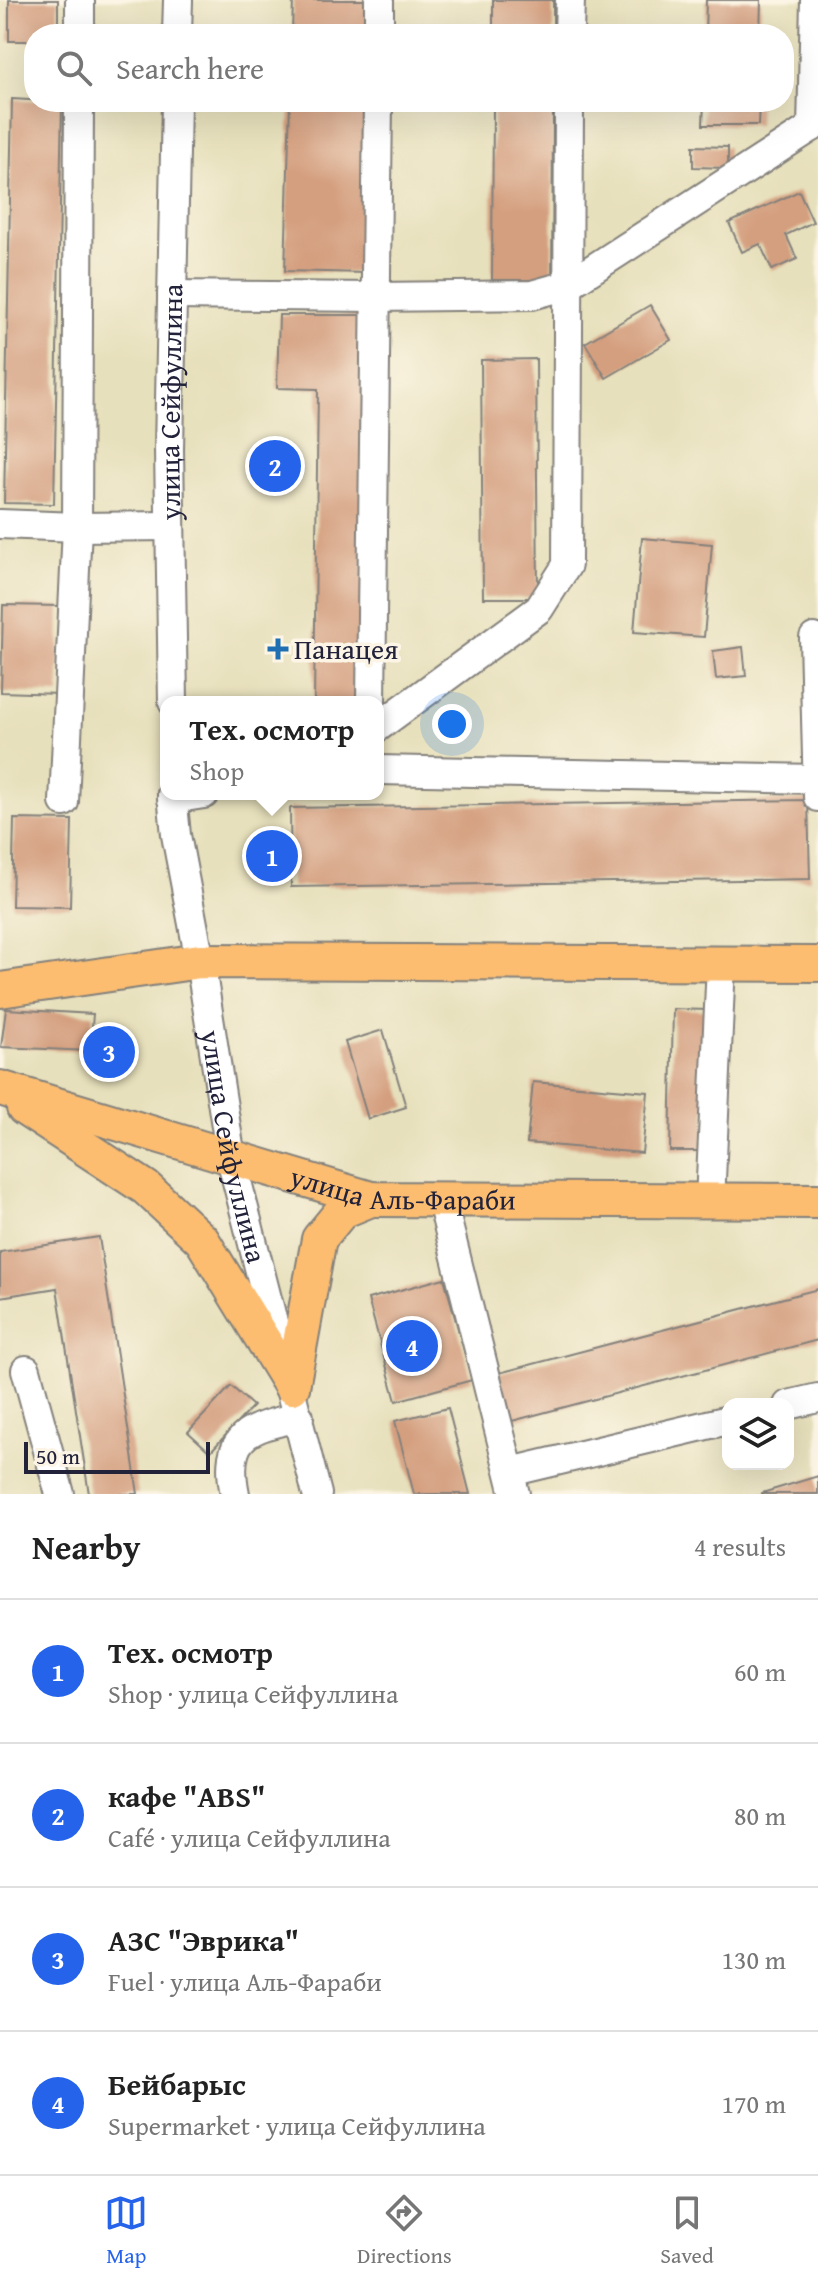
<!DOCTYPE html>
<html lang="en">
<head>
<meta charset="utf-8">
<style>
  :root { --surface:#fff; --page:#f6f6f6; --text:#222; --muted:#767676; --line:#e0e0e0; --accent:#2563eb }
  body { margin:0; font-family:"Gentium Book Plus",serif; background:var(--page); color:var(--text) }
  .controls { position:absolute; right:24px; bottom:24px; display:grid; overflow:hidden; border-radius:16px; box-shadow:0 8px 32px #0002 }
  .controls button { width:72px; height:72px; display:grid; place-items:center; padding:0; border:0; border-bottom:2px solid var(--line); background:var(--surface); color:var(--text); font:40px sans-serif }
  .scale { position:absolute; left:24px; bottom:20px; width:186px; box-sizing:border-box; padding-left:8px; border:4px solid #22223b; border-top:0; font-size:22px; line-height:28px; white-space:nowrap; color:#22223b; -webkit-text-stroke:6px #fcf5e5; paint-order:stroke }
  .you { position:absolute; left:452px; top:724px; width:28px; height:28px; margin:-20px; border:6px solid #fff; border-radius:50%; background:#1a73e8; box-shadow:0 0 0 12px #1a73e833 }
  .badge { display:grid; place-items:center; width:52px; height:52px; border-radius:50%; background:var(--accent); color:#fff; font-size:26px; font-weight:700 }
  .pin { position:absolute; translate:-50% -50%; border:4px solid #fff; box-shadow:0 2px 8px #0006 }
  .popup { position:absolute; left:160px; top:696px; width:224px; height:104px; box-sizing:border-box; display:grid; place-content:center; border-radius:16px; background:var(--surface); filter:drop-shadow(0 2px 6px #0005); font-size:26px; white-space:nowrap; color:var(--muted) }
  .popup b { font-size:30px; color:var(--text) }
  .popup::after { content:''; position:absolute; left:50%; top:100%; margin-left:-16px; border:16px solid transparent; border-top-color:var(--surface) }
  .list { margin:0; padding:0; list-style:none }
  h2 { display:flex; justify-content:space-between; align-items:center; height:104px; margin:0; padding:0 32px; font-size:34px }
  h2 small { font-size:26px; font-weight:400; color:var(--muted) }
  .list li { display:grid; grid-template-columns:52px 1fr auto; gap:24px; align-items:center; box-sizing:border-box; height:144px; padding:0 32px; border-top:2px solid var(--line) }
  .list b { display:block; font-size:30px; white-space:nowrap }
  .list p { margin:0; font-size:26px; white-space:nowrap; color:var(--muted) }
  .list em { font-size:26px; font-style:normal; color:var(--muted) }
  .icon { flex:none; width:44px; height:44px; fill:none; stroke:currentColor; stroke-width:2; stroke-linecap:round; stroke-linejoin:round }
  .map { position:relative; flex:none; width:818px; height:1494px; overflow:hidden }
  .search { position:absolute; background:var(--surface); box-shadow:0 8px 32px #0002; left:24px; right:24px; top:24px; height:88px; display:flex; align-items:center; gap:20px; box-sizing:border-box; padding:0 28px; border-radius:32px; color:var(--muted); font-size:30px }
  .sheet { height:680px; background:var(--surface) }
  nav { display:flex; justify-content:space-around; align-items:center; box-sizing:border-box; height:112px; border-top:2px solid var(--line); background:var(--surface); font-size:22px; color:var(--muted) }
  nav a { display:grid; justify-items:center; gap:4px }
  nav .on { color:var(--accent) }
  .map>svg:first-child { display:block }
  .building { fill:#d49f7f }
  .lines { fill:none; stroke-linecap:round; stroke-linejoin:round }
  .minor-casing { stroke:#84817c; stroke-width:32 }
  .major-casing { stroke:#84817c; stroke-width:38 }
  .minor { stroke:#fff; stroke-width:28 }
  .major { stroke:#fcbd6f; stroke-width:34 }
  .poi-dot { fill:#1f6fb2; stroke:#fcf5e5; stroke-width:3 }
  .labels { text-anchor:middle; stroke-width:7; stroke-linejoin:round; paint-order:stroke }
  .street-label { font-size:28px; fill:#22223b; stroke:#fcf5e5 }
  .poi-label { font-size:28px; fill:#22223b; stroke:#fcf5e5; text-anchor:start }
</style>
</head>
<body>
<div class="map">
<svg width="818" height="1494" viewBox="0 0 818 1494">
  <rect width="100%" height="100%" fill="#fcf5e5"/>
  <filter id="ink" filterUnits="userSpaceOnUse"><feTurbulence type="fractalNoise" baseFrequency=".0125" numOctaves="2"/><feDisplacementMap in="SourceGraphic" scale="16" xChannelSelector="R" yChannelSelector="G"/><feConvolveMatrix kernelMatrix="1 2 1 2 8 2 1 2 1" color-interpolation-filters="sRGB"/></filter>
  <filter id="wash" filterUnits="userSpaceOnUse"><feTurbulence type="fractalNoise" baseFrequency=".006" numOctaves="4" result="noise"/><feDisplacementMap in="SourceGraphic" scale="32" xChannelSelector="R" yChannelSelector="G"/><feGaussianBlur stdDeviation="1.8" result="paint"/><feColorMatrix in="noise" values="0 0 0 0 0 0 0 0 0 0 0 0 0 0 0 0 0 1.4 0 .05"/><feComposite in="paint" operator="in"/></filter>
  <g filter="url(#wash)">
    <rect width="100%" height="100%" fill="#e7e0bc"/>
    <g id="blocks">
      <g class="building">
        <polygon points="9,0 58,0 58,34 34,34 34,41 9,41"/>
        <polygon points="293,0 374,0 373,34 292,33"/>
        <rect x="493" y="0" width="60" height="34"/>
        <polygon points="706,0 761,0 760,34 705,34"/>
        <polygon points="12,99 62,102 54,504 4,503"/>
        <polygon points="290,102 371,102 366,273 285,271"/>
        <polygon points="493,102 553,102 552,280 492,280"/>
        <polygon points="704,102 759,102 758,125 703,125"/>
        <polygon points="693,146 728,147 728,168 693,167"/>
        <polygon points="799,191 813,222 786,235 797,259 772,270 760,244 742,252 729,223"/>
        <polygon points="650,305 671,340 606,378 585,343"/>
        <polygon points="279,315 366,315 361,702 314,702 318,389 277,388"/>
        <polygon points="536,359 538,598 483,598 481,360"/>
        <polygon points="642,538 712,544 704,637 634,632"/>
        <polygon points="3,605 60,606 59,694 1,692"/>
        <polygon points="743,647 746,676 716,679 713,651"/>
        <polygon points="808,800 810,879 291,887 290,808"/>
        <polygon points="14,819 72,820 70,907 12,906"/>
        <polygon points="6,1009 93,1014 90,1051 1,1047"/>
        <polygon points="673,1009 708,1010 704,1151 670,1151"/>
        <polygon points="383,1030 406,1107 368,1119 345,1042"/>
        <polygon points="533,1082 648,1092 642,1153 527,1143"/>
        <polygon points="99,1237 138,1494 89,1494 57,1288 0,1297 0,1252"/>
        <polygon points="444,1278 472,1380 396,1401 368,1299"/>
        <polygon points="818,1289 818,1340 512,1421 499,1373"/>
        <polygon points="231,1386 253,1406 210,1452 188,1432"/>
        <polygon points="448,1408 470,1494 414,1494 395,1421"/>
        <polygon points="818,1476 818,1494 762,1494 762,1493"/>
      </g>
    </g>
  </g>
  <g filter="url(#ink)">
    <use href="#blocks" fill-opacity="0" stroke="#84817c" stroke-width="2"/>
    <g class="lines">
      <defs>
        <g id="minor">
          <polyline points="80,34 80,0"/>
          <polyline points="177,34 178,0"/>
          <polyline points="379,34 379,0"/>
          <polyline points="569,34 570,0"/>
          <polyline points="812,127 815,0"/>
          <polyline points="172,295 375,297 532,295 568,285 818,123"/>
          <polyline points="0,524 77,527 170,526"/>
          <polyline points="814,638 818,797"/>
          <path id="s1" d="M173,702L169,449L176,102"/>
          <polyline points="371,702 378,102"/>
          <polyline points="378,727 539,609 567,565 569,102"/>
          <polyline points="378,770 818,779"/>
          <path id="s2" d="M172,794L176,835L200,961L231,1158L317,1494"/>
          <polyline points="172,799 204,794"/>
          <polyline points="64,802 77,527 79,102"/>
          <polyline points="442,1201 515,1494"/>
          <polyline points="710,1201 721,964"/>
          <polyline points="26,1370 60,1494"/>
          <polyline points="788,1405 818,1398"/>
          <polyline points="510,1472 728,1420"/>
          <path d="M235,1494C223,1435 248,1428 299,1417"/>
        </g>
        <g id="major">
          <polyline points="0,990 200,961 818,964"/>
          <path id="s3" d="M0,1088L371,1199L818,1201"/>
          <polyline points="24,1108 146,1188 202,1240 292,1387"/>
          <polyline points="292,1387 319,1239 342,1211 371,1199"/>
        </g>
      </defs>
      <use href="#minor" class="minor-casing"/>
      <use href="#major" class="major-casing"/>
      <use href="#minor" class="minor"/>
      <use href="#major" class="major"/>
    </g>
  </g>
  <path class="poi-dot" d="M274 637h8v8h8v8h-8v8h-8v-8h-8v-8h8z"/>
  <g class="labels">
    <g class="street-label">
      <text dy="10" stroke="none"><textPath href="#s1" startOffset="300">улица Сейфуллина</textPath></text>
      <text dy="10" stroke="none"><textPath href="#s2" startOffset="358">улица Сейфуллина</textPath></text>
      <text dy="10" stroke="none"><textPath href="#s3" startOffset="418">улица Аль-Фараби</textPath></text>
    </g>
    <g class="poi-label">
      <text x="294" y="659">Панацея</text>
    </g>
  </g>
</svg>
<div class="controls">
<button><svg class="icon" aria-label="layers" viewBox="0 0 24 24"><path d="M12 4l9 5-9 5-9-5zM3 14l9 5 9-5"/></svg></button>
</div>
<div class="scale">50 m</div>
<div class="you"></div>
<div class="pin badge" style="left:272px;top:856px">1</div>
<div class="popup"><b>Тех. осмотр</b>Shop</div>
<div class="pin badge" style="left:275px;top:466px">2</div>
<div class="pin badge" style="left:109px;top:1052px">3</div>
<div class="pin badge" style="left:412px;top:1346px">4</div>
<div class="search"><svg class="icon" aria-label="search" viewBox="0 0 24 24"><circle cx="10" cy="10" r="6"/><path d="M15 15l6 6"/></svg>Search here</div>
</div>
<section class="sheet">
<h2>Nearby<small>4 results</small></h2>
<ul class="list">
<li><span class="badge">1</span><div><b>Тех. осмотр</b><p>Shop · улица Сейфуллина</p></div><em>60 m</em></li>
<li><span class="badge">2</span><div><b>кафе &quot;ABS&quot;</b><p>Café · улица Сейфуллина</p></div><em>80 m</em></li>
<li><span class="badge">3</span><div><b>АЗС &quot;Эврика&quot;</b><p>Fuel · улица Аль-Фараби</p></div><em>130 m</em></li>
<li><span class="badge">4</span><div><b>Бейбарыс</b><p>Supermarket · улица Сейфуллина</p></div><em>170 m</em></li>
</ul>
</section>
<nav>
<a class="on"><svg class="icon" aria-label="map" viewBox="0 0 24 24"><path d="M3 6l6-2 6 2 6-2v14l-6 2-6-2-6 2zM9 4v14M15 6v14"/></svg>Map</a>
<a><svg class="icon" aria-label="directions" viewBox="0 0 24 24"><path d="M12 3l9 9-9 9-9-9zM9 14v-3h6M13 9l2 2-2 2"/></svg>Directions</a>
<a><svg class="icon" aria-label="saved" viewBox="0 0 24 24"><path d="M7 4h10v16l-5-4-5 4z"/></svg>Saved</a>
</nav>
</body>
</html>
